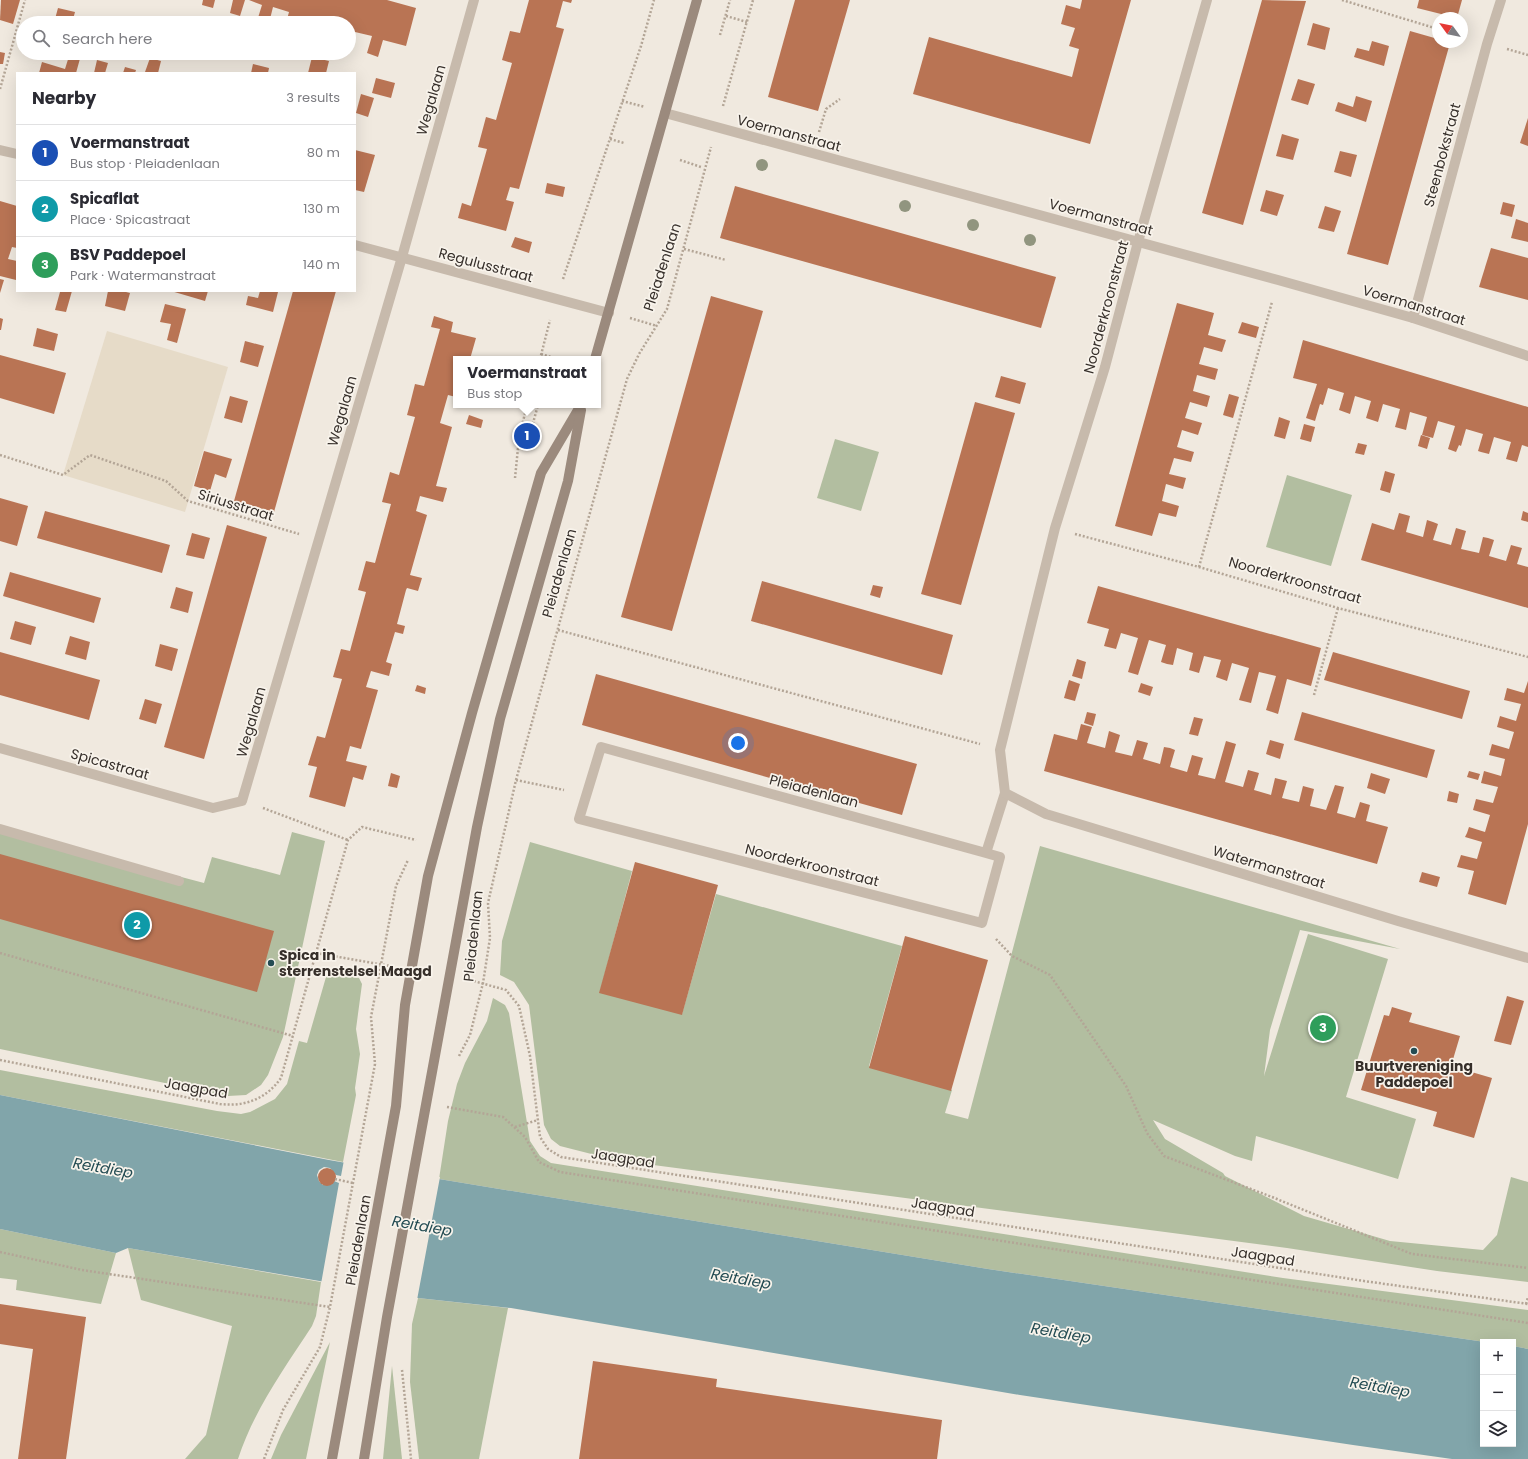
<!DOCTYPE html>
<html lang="en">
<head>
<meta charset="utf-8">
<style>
  :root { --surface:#fff; --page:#f2f2f3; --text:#2b2b33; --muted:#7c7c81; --line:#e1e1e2; --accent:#1a73e8 }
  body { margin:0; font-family:Poppins,sans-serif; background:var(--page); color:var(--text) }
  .controls { position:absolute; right:12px; bottom:12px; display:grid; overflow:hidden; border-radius:0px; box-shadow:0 4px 16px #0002 }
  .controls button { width:36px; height:36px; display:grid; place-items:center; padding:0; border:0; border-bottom:1px solid var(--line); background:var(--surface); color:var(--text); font:20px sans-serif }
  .compass { position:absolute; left:1432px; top:12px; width:36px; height:36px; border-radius:50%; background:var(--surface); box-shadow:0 4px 16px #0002; rotate:303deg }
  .you { position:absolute; left:738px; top:743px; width:14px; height:14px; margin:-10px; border:3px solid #fff; border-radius:50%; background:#1a73e8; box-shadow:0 0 0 6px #1a73e833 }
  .badge { display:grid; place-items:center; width:26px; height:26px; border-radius:50%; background:var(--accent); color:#fff; font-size:13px; font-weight:700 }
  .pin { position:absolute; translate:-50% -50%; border:2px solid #fff; box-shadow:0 1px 4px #0006 }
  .popup { position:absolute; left:453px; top:356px; width:148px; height:52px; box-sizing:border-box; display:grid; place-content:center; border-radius:0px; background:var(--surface); filter:drop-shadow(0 1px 3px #0005); font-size:13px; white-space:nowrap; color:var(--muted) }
  .popup b { font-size:15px; color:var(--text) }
  .popup::after { content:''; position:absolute; left:50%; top:100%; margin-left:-8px; border:8px solid transparent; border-top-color:var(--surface) }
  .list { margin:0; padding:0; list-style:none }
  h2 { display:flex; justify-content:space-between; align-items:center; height:52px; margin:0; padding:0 16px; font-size:17px }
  h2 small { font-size:13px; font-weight:400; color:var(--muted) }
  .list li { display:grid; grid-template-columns:26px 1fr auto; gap:12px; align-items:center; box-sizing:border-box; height:56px; padding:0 16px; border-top:1px solid var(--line) }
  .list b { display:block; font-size:15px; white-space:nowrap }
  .list p { margin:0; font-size:13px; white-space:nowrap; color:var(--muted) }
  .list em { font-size:13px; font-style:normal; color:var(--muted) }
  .icon { flex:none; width:22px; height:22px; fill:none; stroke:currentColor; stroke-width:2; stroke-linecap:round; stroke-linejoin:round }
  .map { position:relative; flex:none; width:1528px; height:1459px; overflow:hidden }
  .search { position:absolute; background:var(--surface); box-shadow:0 4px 16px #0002; left:16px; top:16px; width:340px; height:44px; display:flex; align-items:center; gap:10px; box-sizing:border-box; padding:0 14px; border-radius:22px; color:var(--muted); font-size:15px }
  .panel { position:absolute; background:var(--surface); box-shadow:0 4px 16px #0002; left:16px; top:72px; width:340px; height:220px; border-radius:0px }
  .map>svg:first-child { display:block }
  .green { fill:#b2bea0 }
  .plaza { fill:#e6dbc8 }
  .water { fill:#81a5aa }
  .pier { fill:#f0e9df }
  .building { fill:#b97454 }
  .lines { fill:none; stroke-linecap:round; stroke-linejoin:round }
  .path { stroke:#b3a596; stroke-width:2.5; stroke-dasharray:2 2; stroke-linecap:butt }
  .service { stroke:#c7baac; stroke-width:10 }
  .minor { stroke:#c7baac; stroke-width:10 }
  .secondary { stroke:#9b8a7d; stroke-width:10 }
  .tree { fill:#91957f }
  .poi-dot { fill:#244c53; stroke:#f8f3eb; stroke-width:1.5 }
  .labels { text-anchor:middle; stroke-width:3.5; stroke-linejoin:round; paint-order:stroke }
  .street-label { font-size:14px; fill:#362f2a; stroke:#f8f3eb }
  .poi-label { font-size:14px; font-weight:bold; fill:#362f2a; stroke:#f8f3eb; text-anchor:start }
  .water-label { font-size:15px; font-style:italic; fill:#244c53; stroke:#f8f3eb }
</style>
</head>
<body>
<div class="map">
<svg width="1528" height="1459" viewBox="0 0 1528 1459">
  <rect width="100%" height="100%" fill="#f0e9df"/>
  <g class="green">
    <polygon points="835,439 879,452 861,511 817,498"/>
    <polygon points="1287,475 1352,495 1331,566 1266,547"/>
    <polygon points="0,829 204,883 212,857 280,875 292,832 325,841 283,1037 268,1075 261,1085 246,1095 228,1096 0,1049"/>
    <polygon points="530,842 632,871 600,992 682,1014 716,894 902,946 869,1066 952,1090 945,1113 968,1119 1040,846 1400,949 1300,930 1270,1030 1264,1076 1308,934 1388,959 1346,1097 1416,1119 1398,1179 1256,1136 1252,1161 1235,1156 1153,1120 1165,1139 1223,1173 1225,1176 1304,1216 1390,1241 1483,1250 1497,1235 1511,1177 1528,1182 1528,1282 1437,1271 1287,1248 615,1160 560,1146 551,1139 544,1125 529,1005 514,982 500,975 502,941"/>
    <polygon points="333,973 359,978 362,984 356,1029 360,1054 355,1088 356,1095 343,1162 0,1095 0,1070 217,1111 241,1114 250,1112 275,1099 287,1084 299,1041 307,1043 326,977"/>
    <polygon points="493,998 505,1005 509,1013 530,1141 540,1156 551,1163 1283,1278 1528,1310 1528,1349 1513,1346 1513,1342 1485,1342 988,1269 439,1179 448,1121 457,1084 465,1063 487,1021"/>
    <polygon points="0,1229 116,1253 101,1304 16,1290 17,1280 0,1278"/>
    <path d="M128,1248L321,1282L316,1316L312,1326C284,1369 254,1410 238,1459H185L206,1435L232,1326L141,1300Z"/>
    <polygon points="418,1298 508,1308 479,1459 419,1459 410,1382 412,1324"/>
    <polygon points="330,1342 306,1459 271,1459 281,1435"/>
    <polygon points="392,1366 402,1459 383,1459"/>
  </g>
  <polygon class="plaza" points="107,331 228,367 185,512 63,475"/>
  <polygon class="water" points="0,1095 329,1160 439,1179 988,1269 1485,1342 1483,1342 1483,1444 1513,1444 1513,1346 1528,1349 1528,1459 1452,1459 1353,1445 1020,1395 511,1308 418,1298 128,1248 116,1253 0,1229"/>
  <polygon class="pier" points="344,1160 440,1177 417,1300 321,1284 339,1183 334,1181 329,1185 323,1185 319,1181 317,1175 319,1170 324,1167 330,1168 336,1175 341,1176"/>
  <g class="building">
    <polygon points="1,0 20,0 13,24 0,20"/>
    <polygon points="203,0 215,0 213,8 202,5"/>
    <polygon points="233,0 245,0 240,16 230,13"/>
    <polygon points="249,0 387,0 416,8 406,46 383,40 378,57 367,53 372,36 355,32 351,49 349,48 349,23 316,23 317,20 301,16 298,23 286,23 289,12 273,7 269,23 263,23 257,21 262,5"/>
    <polygon points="529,0 572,0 571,3 563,1 556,27 564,29 519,189 510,187 506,200 514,202 506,231 458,218 462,203 471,206 487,149 478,147 486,117 496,120 512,63 502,60 510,31 520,33"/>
    <polygon points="795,0 850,0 818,111 768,97"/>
    <polygon points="1082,0 1131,0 1090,144 913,94 929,37 1072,77 1079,49 1069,46 1075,28 1061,24 1066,5 1080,9"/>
    <polygon points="1262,0 1306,1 1243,225 1202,213"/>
    <polygon points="1419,0 1462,0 1457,18 1417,8"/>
    <polygon points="58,8 75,12 72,23 55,19"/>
    <polygon points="174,18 185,20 184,23 172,23"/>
    <polygon points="1313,23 1330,28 1325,50 1307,45"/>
    <polygon points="1410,31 1438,39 1438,42 1450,43 1388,265 1347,254"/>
    <polygon points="1372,41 1389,46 1384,66 1354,57 1357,48 1369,51"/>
    <polygon points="0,52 5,53 3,64 0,64"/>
    <polygon points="70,53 81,55 76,73 39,73 42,62 65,69"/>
    <polygon points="180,53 194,53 193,57"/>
    <polygon points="312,57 329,61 326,73 308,73"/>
    <polygon points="150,58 161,61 158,73 145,72"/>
    <polygon points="97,60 108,63 105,73 94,73"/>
    <polygon points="253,64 269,68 268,73 251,73"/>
    <polygon points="125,67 136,70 135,73 123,73"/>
    <polygon points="376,78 395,83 391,98 372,93"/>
    <polygon points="1298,79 1315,84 1308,105 1291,100"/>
    <polygon points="361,94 374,98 368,117 356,113"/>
    <polygon points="1356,96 1372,101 1366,122 1335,111 1338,102 1353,107"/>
    <polygon points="1528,118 1528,146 1520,143"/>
    <polygon points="1282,134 1299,139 1293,160 1276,156"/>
    <polygon points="355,150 375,155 364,192 355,190"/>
    <polygon points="1340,151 1357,155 1351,177 1334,172"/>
    <polygon points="547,183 565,187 563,197 545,193"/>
    <polygon points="735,186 1056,277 1041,328 720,238"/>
    <polygon points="1266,190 1284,195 1277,216 1260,211"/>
    <polygon points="0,201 17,206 17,248 12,247 8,259 17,261 16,280 0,276"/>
    <polygon points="1503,202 1515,205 1512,217 1500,214"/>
    <polygon points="1325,206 1341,211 1334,232 1318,228"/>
    <polygon points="1516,219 1528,223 1528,242 1511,238"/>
    <polygon points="515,237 532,242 529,253 511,247"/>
    <polygon points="1491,248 1528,258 1528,300 1479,287"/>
    <polygon points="0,279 4,280 0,293"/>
    <polygon points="57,291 72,291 66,312 55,310 60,292"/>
    <polygon points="108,291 122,291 130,293 125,311 105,306"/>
    <polygon points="171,291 208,291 205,301"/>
    <polygon points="260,291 278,292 273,312 246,305 248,296 258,298"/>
    <polygon points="293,291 336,291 274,512 234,501"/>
    <polygon points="711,296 763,311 672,631 621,617"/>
    <polygon points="1177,303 1214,313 1208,335 1226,340 1222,352 1204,347 1199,364 1218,369 1215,380 1197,375 1193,391 1210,396 1207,407 1190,402 1185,418 1202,423 1198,435 1182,430 1177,447 1194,452 1191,462 1174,458 1169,474 1186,478 1183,489 1166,484 1162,501 1179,506 1176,517 1159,513 1152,536 1115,526"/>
    <polygon points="165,304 186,309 177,343 167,340 171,324 160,322"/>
    <polygon points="434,316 453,322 451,332 476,338 470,359 456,359 456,397 448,395 440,423 452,427 436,486 447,488 443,502 420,496 416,511 427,515 410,575 422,578 418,591 407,588 406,590 397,624 405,626 403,634 395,632 386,662 392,664 389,676 371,671 366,687 378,690 361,749 350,746 346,761 367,766 363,780 353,777 345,807 309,797 317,767 308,765 317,736 325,738 342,679 333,677 341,649 350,651 366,592 358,590 366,561 375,563 391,504 382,502 390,472 399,475 415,417 407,415 410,404 415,384 424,386 440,329 431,327"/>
    <polygon points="0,318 3,319 1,330 0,330"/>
    <polygon points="1242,322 1259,327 1256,338 1238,333"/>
    <polygon points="37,328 58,334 54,351 33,346"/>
    <polygon points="1303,340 1528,407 1528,447 1522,445 1517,462 1506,459 1511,442 1494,437 1489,454 1481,452 1478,451 1483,434 1466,429 1461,446 1459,445 1456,452 1448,449 1455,426 1438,421 1433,438 1422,435 1427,417 1410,412 1406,430 1395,427 1400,409 1383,404 1378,422 1366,418 1371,401 1355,396 1350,414 1339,410 1344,393 1328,388 1323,405 1320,404 1315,421 1306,418 1317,384 1293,378"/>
    <polygon points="245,341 264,346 258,367 240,362"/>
    <polygon points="0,355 66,373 54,414 0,398"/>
    <polygon points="1001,376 1026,383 1020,404 995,397"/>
    <polygon points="1229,394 1239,397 1233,418 1223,415"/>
    <polygon points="230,396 248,401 242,423 224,418"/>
    <polygon points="975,402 1015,413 961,605 921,594"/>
    <polygon points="469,415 483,420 481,428 466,424"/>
    <polygon points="1279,417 1290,421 1285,439 1274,436"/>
    <polygon points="1304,424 1315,427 1311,442 1300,439"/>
    <polygon points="1421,435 1430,438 1427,449 1418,446"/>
    <polygon points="1358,443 1367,445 1364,455 1355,453"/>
    <polygon points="204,451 232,459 226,478 215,474 210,491 194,486"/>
    <polygon points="1385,471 1395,474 1390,493 1380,490"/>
    <polygon points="0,498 28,506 17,546 0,541"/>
    <polygon points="45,511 170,545 162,573 37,538"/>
    <polygon points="1523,511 1528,513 1528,522 1521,520"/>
    <polygon points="1399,513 1410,516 1406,532 1423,537 1427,520 1433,522 1438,524 1433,540 1451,545 1456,528 1466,531 1461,549 1479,553 1483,537 1488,538 1494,540 1489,556 1506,561 1511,545 1522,548 1517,564 1528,567 1528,608 1361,560 1372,523 1394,530"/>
    <polygon points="227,525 267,537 204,759 164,747"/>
    <polygon points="192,533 210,538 204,559 186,555"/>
    <polygon points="10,572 101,598 94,623 3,596"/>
    <polygon points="762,581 953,635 942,675 751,621"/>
    <polygon points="873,585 883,587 880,598 870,595"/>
    <polygon points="1098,586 1321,648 1311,686 1287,679 1278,714 1266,710 1276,676 1259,672 1251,703 1239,700 1249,668 1232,663 1227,681 1216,677 1221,660 1204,656 1199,673 1189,670 1193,653 1177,648 1173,665 1167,664 1161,662 1166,645 1149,640 1138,675 1128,672 1138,638 1121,633 1116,649 1104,646 1109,629 1087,623"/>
    <polygon points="176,587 193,592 188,613 170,608"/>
    <polygon points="15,621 36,627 31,645 10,639"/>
    <polygon points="70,636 90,642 86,660 65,654"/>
    <polygon points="160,644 178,649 172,671 155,666"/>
    <polygon points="0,652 100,680 89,720 0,695"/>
    <polygon points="1333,652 1470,691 1462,719 1324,680"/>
    <polygon points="1077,659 1086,662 1082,679 1072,676"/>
    <polygon points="596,674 917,764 902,815 582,725"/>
    <polygon points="1069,680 1080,684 1075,701 1064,698"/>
    <polygon points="1528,681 1528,824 1506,905 1468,894 1474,871 1457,867 1461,855 1477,859 1482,842 1465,837 1467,833 1469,827 1485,832 1490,815 1473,810 1476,799 1493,803 1498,787 1481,783 1484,771 1501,776 1505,759 1489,755 1492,744 1509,749 1514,732 1497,727 1500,716 1516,721 1521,704 1504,700 1507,688 1524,693"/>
    <polygon points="1141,683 1153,687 1150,696 1138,692"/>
    <polygon points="417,685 426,688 425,694 415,691"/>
    <polygon points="145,699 162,704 156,724 139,719"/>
    <polygon points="1087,712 1096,714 1093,726 1084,723"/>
    <polygon points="1302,712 1435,750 1427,778 1294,740"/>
    <polygon points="1194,717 1203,719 1198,736 1189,734"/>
    <polygon points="1081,724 1092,727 1087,743 1105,748 1109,731 1120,735 1115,752 1132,756 1137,740 1148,743 1143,759 1160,764 1164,747 1170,748 1175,750 1170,767 1187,772 1192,755 1203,758 1198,775 1215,779 1226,741 1236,744 1225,782 1243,787 1248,770 1259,773 1254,790 1271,795 1275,778 1287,781 1282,798 1299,802 1303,786 1314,789 1310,806 1326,810 1335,785 1344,787 1337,813 1355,818 1360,802 1370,805 1366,821 1388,827 1377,864 1044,771 1054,734 1077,740"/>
    <polygon points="1270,740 1284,744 1280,759 1266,754"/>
    <polygon points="1469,771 1480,774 1478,780 1467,777"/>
    <polygon points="391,773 400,776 397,788 388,786"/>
    <polygon points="1371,773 1390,779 1385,794 1367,788"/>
    <polygon points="1449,791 1459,794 1457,803 1447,801"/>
    <polygon points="0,854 274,931 257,992 0,919"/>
    <polygon points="635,862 718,885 682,1015 599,993"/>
    <polygon points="1422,872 1440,877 1437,887 1419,882"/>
    <polygon points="905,936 988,960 951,1091 869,1068"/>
    <polygon points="1507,996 1524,1001 1511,1045 1494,1041"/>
    <polygon points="1392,1007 1412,1013 1409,1022 1460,1036 1451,1066 1492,1078 1474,1138 1433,1126 1437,1112 1361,1090 1384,1015 1389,1016"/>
    <circle cx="327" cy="1177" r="9"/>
    <polygon points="0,1304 86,1317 66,1459 18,1459 33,1349 0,1344"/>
    <polygon points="593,1361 717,1379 716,1387 942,1420 937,1459 579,1459"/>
  </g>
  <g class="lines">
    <g class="path">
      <polyline points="1342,0 1438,29"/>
      <polyline points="726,16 747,22"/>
      <polyline points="720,35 730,0"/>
      <polyline points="1507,49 1528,55"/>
      <polyline points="0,89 25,0"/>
      <polyline points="622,101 645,107"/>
      <polyline points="723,106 753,0"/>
      <polyline points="819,132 826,109 840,99"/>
      <polyline points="610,139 624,143"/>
      <polyline points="680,160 701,167"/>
      <polyline points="684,249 726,260"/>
      <polyline points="563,279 641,46 654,0"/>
      <polyline points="630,318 657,326"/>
      <polyline points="541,354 551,357 550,359"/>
      <polyline points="540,359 550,320"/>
      <polyline points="521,431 530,434 538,405"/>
      <polyline points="0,455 63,475 90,455 166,481 188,501 299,534"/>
      <polyline points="515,478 519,438 527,405"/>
      <polyline points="1075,534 1199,567 1338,608 1528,657"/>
      <polyline points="1199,567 1272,302"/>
      <polyline points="558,630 980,744"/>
      <polyline points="1314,695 1338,608"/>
      <polyline points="516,780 564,790"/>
      <polyline points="263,808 348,840"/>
      <polyline points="996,939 1012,956 1050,975 1126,1086 1147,1133 1164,1156 1272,1197 1412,1254 1528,1268"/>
      <polyline points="0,953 293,1036"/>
      <polyline points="316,953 348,840 362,827 416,840"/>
      <polyline points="470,980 506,990 519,1006 530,1056 540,1137 548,1149 561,1157 1364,1281 1528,1304"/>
      <polyline points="459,1056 470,1035 483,983 490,938 488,903 516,780 627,379 639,354 667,309 711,147"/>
      <path d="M0,1060L220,1104C245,1107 266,1099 281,1078L316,953L390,966"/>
      <polyline points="447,1107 503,1117 525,1137 539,1162 560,1172 1528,1323"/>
      <polyline points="515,1127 538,1120"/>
      <polyline points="335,1179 353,1183"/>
      <polyline points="0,1252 82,1270 330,1307"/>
      <polyline points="1526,1304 1528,1297"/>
      <polyline points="402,1370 411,1459"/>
      <polyline points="264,1459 283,1410 320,1347 330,1307 375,1064 371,1017 396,886 408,860"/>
    </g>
    <g class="service">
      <polyline points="0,829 179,881"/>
      <polyline points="986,853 1000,857 982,923 579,819 601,747 986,853 1005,793"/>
    </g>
    <g class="minor">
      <polyline points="1207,0 1138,242 1105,367 1055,528 1000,750 1005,793 1046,814 1398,921 1528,958"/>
      <polyline points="665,113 1278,280 1413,318 1528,356"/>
      <polyline points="0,150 17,154"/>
      <polyline points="355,245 609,313"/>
      <polyline points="1413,318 1487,44 1501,0"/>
      <polyline points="0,748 213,808 242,801 402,257 474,0"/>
    </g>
    <g class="secondary">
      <polyline points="595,359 697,0"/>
      <polyline points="332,1459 396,1106 405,1005 428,876 472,713 541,473 581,405"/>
      <polyline points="364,1459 387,1317 477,827 500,719 568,481 581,410"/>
    </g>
  </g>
  <g class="tree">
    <circle cx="762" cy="165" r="6"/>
    <circle cx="905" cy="206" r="6"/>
    <circle cx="973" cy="225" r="6"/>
    <circle cx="1030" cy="240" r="6"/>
  </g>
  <g class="poi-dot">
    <circle cx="271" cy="963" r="4"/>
    <circle cx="1414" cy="1051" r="4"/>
  </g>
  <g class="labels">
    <g class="street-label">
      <text transform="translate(431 100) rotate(-74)" y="5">Wegalaan</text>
      <text transform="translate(789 133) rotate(15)" y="5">Voermanstraat</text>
      <text transform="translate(1442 155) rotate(-75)" y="5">Steenbokstraat</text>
      <text transform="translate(1101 217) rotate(15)" y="5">Voermanstraat</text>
      <text transform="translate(486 265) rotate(15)" y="5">Regulusstraat</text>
      <text transform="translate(662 267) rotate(-72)" y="5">Pleiadenlaan</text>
      <text transform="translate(1414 305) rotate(17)" y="5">Voermanstraat</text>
      <text transform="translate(1106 307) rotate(-75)" y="5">Noorderkroonstraat</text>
      <text transform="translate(342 411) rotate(-74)" y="5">Wegalaan</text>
      <text transform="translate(236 505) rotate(17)" y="5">Siriusstraat</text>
      <text transform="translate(559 573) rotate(-74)" y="5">Pleiadenlaan</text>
      <text transform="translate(1295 580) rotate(16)" y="5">Noorderkroonstraat</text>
      <text transform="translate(251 722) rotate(-74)" y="5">Wegalaan</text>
      <text transform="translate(110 764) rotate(16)" y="5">Spicastraat</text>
      <text transform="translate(814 791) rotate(15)" y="5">Pleiadenlaan</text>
      <text transform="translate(812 865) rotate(14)" y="5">Noorderkroonstraat</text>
      <text transform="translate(1269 867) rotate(17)" y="5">Watermanstraat</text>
      <text transform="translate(473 936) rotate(-84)" y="5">Pleiadenlaan</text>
      <text transform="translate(196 1088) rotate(10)" y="5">Jaagpad</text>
      <text transform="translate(623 1158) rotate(9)" y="5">Jaagpad</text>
      <text transform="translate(943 1207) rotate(9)" y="5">Jaagpad</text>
      <text transform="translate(358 1240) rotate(-80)" y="5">Pleiadenlaan</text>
      <text transform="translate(1263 1256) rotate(9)" y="5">Jaagpad</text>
    </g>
    <g class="poi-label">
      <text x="279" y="960">Spica in<tspan x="279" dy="16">sterrenstelsel Maagd</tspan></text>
      <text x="1414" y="1071" text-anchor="middle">Buurtvereniging<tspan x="1414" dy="16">Paddepoel</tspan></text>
    </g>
    <g class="water-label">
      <text transform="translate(103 1168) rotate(10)" y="5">Reitdiep</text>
      <text transform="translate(422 1226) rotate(10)" y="5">Reitdiep</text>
      <text transform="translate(741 1279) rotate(10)" y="5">Reitdiep</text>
      <text transform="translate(1061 1333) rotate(10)" y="5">Reitdiep</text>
      <text transform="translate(1380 1387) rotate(10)" y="5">Reitdiep</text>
    </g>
  </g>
</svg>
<div class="controls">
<button>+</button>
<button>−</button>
<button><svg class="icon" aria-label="layers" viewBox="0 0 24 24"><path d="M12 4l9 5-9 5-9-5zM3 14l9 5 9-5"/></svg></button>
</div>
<svg class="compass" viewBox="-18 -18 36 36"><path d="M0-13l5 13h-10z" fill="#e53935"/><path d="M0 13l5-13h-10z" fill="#7c7c81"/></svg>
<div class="you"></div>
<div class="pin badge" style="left:527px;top:436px;background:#1a4fb4">1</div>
<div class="popup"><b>Voermanstraat</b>Bus stop</div>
<div class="pin badge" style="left:137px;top:925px;background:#0f9aa8">2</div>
<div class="pin badge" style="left:1323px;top:1028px;background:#2e9e5b">3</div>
<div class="search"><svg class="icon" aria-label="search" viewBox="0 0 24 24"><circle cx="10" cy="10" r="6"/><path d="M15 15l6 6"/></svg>Search here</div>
<section class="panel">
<h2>Nearby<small>3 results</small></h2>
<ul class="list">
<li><span class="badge" style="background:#1a4fb4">1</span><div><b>Voermanstraat</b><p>Bus stop · Pleiadenlaan</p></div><em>80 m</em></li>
<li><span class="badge" style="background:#0f9aa8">2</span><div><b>Spicaflat</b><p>Place · Spicastraat</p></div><em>130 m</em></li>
<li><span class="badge" style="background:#2e9e5b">3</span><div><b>BSV Paddepoel</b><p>Park · Watermanstraat</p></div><em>140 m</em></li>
</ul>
</section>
</div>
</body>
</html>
